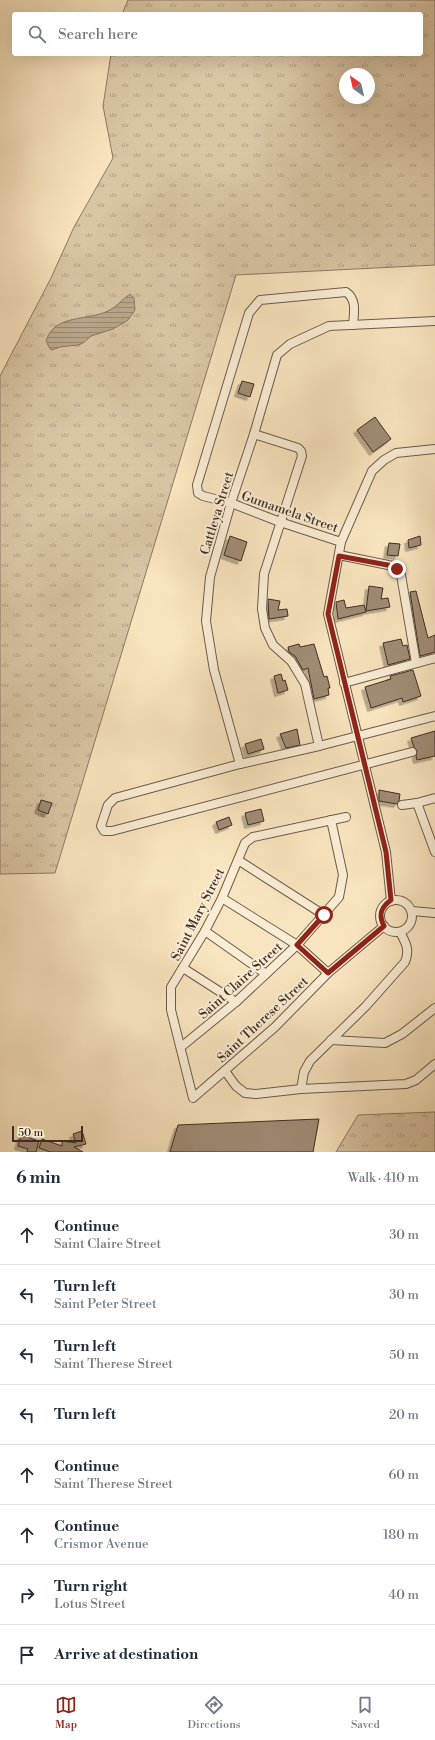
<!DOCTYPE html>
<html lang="en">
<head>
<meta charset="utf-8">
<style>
  :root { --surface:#fff; --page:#f6f6f7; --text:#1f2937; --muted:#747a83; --line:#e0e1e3; --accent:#8f2418 }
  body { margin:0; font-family:"Libre Bodoni",serif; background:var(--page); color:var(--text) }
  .compass { position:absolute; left:339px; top:68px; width:36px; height:36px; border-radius:50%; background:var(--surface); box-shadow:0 4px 16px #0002; rotate:326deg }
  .scale { position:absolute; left:12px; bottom:10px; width:71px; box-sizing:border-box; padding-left:4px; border:2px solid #402d23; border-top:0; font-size:11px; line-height:14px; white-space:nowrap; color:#402d23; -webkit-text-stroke:3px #faedd5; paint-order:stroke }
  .stop { position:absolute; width:12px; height:12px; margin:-9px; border:3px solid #8f2418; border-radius:50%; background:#fff }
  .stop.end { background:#8f2418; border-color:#fff; box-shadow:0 1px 4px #0008 }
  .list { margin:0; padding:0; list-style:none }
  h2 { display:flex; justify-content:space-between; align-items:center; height:52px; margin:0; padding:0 16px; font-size:17px }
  h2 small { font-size:13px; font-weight:400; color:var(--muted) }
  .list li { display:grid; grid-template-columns:26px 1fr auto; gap:12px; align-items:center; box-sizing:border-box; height:60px; padding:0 16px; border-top:1px solid var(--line) }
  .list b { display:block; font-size:15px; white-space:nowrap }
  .list p { margin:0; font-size:13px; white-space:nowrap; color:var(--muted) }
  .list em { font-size:13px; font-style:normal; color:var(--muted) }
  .icon { flex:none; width:22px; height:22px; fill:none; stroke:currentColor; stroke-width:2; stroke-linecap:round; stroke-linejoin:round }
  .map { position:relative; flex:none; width:435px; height:1152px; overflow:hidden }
  .search { position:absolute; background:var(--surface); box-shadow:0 4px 16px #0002; left:12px; right:12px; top:12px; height:44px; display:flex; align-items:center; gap:10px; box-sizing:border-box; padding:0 14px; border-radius:4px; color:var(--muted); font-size:15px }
  .sheet { height:532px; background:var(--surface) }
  nav { display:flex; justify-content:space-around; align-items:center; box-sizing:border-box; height:56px; border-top:1px solid var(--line); background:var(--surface); font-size:11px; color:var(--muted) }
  nav a { display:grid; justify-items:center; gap:2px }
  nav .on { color:var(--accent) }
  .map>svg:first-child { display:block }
  .grass { fill:url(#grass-tufts); stroke:#8c7964; fill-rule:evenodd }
  .water { fill:url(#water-rules); stroke:#897660 }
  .building { fill:#a08c74; stroke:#402d23; filter:url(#shadow) }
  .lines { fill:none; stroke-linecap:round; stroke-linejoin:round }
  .street-casing { stroke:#6e5b4a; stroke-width:10 }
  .street { stroke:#faedd5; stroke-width:8 }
  .route { stroke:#8f2418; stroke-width:5 }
  .labels { text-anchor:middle; stroke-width:4; stroke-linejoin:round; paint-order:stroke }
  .street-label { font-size:13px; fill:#402d23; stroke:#faedd5 }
</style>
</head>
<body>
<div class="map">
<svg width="435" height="1152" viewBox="0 0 435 1152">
  <defs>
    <pattern id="grass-tufts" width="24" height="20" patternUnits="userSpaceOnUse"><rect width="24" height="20" fill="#d9c5a4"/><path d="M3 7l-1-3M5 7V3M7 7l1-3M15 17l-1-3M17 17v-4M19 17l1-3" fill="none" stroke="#b1a085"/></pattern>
    <pattern id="water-rules" width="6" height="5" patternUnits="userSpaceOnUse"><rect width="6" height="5" fill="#b9a689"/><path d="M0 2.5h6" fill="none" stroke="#988870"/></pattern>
    <filter id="shadow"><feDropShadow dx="-3.5" dy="3.5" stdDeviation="0" flood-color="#0004"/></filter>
  </defs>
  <rect width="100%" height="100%" fill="#f8e4be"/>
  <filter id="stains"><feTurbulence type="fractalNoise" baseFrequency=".005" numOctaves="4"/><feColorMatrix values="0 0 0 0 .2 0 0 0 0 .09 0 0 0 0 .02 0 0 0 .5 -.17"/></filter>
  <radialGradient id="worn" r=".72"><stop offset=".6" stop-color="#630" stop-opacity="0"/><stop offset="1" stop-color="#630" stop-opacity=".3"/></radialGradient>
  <g class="grass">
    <path d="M128,0H435V265L236,275L55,873L0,874V376L51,278L74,227L113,158L103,106L111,54H421V14H122ZM345,74H369V98H345Z"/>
    <polygon points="435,1112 435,1152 336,1152 358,1115"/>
  </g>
  <path class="water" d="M130,294L134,298L135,310L128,320L113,329L91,336L83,343L78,345L60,347L52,350L50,349L46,341C54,314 87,321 108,311C117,307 122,299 130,294Z"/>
  <g class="building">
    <polygon points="242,381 254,384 250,397 238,393"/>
    <polygon points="375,417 391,439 373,452 357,430"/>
    <polygon points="230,536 247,542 241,561 224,555"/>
    <polygon points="420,536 421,545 409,548 408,540"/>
    <polygon points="389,543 400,544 398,556 387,555"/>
    <polygon points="369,586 383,588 381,599 388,598 390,607 366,611"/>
    <polygon points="416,591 428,638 435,635 435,652 420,656 410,592"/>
    <polygon points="268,599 280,601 278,610 287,609 288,616 269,619"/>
    <polygon points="344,600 346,608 364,605 366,612 338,619 336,602"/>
    <polygon points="401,639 403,646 407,645 410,659 388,665 383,643"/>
    <polygon points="299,644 300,647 314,644 324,677 327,676 330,688 328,688 329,695 314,699 308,668 303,670 295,656 289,652 288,647"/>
    <polygon points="413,670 421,696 403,702 402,698 371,708 365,687 391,679 390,676"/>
    <polygon points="281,674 283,681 285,680 288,690 278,693 274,676"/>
    <polygon points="297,729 300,745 286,748 280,734"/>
    <polygon points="435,731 435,756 417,760 416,756 417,751 414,747 411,738"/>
    <polygon points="261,739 264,749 248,754 245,744"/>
    <polygon points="379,790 400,794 399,801 397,804 379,801"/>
    <polygon points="41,800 52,803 48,814 38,810"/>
    <polygon points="261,809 264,821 248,825 245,813"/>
    <polygon points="229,817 232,825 219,830 216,822"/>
    <polygon points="319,1119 313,1152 170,1152 178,1125"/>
    <polygon points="82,1131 86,1144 74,1147 83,1152 50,1152 39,1148 42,1139 62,1146 62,1141 76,1143 73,1134"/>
    <polygon points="21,1135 39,1141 36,1152 27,1152 28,1149 18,1146"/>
  </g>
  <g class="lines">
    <defs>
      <g id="street">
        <polyline points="435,321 329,326 290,344 277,355 254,434 231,503 210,577 206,621 214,670 240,764 319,746 435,716"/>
        <polyline points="254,434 298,448 301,451 302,456 264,574 262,609 265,628 273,645 291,661 305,684 319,746"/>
        <path d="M341,542L280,522L231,503L203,496L198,493L197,485L249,313L260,300L346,292C357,299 354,313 353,325"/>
        <polyline points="339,555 393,566 401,575 416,663"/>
        <polyline points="344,683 435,658"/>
        <polyline points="240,764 115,798 108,805 101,826 104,831 112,831 412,752"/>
        <polyline points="417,803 435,852"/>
        <polyline points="402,805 417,803 435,798"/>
        <polyline points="346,817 253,837 245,843 222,898 205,931 171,987 171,1010 193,1098 275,1027 328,973 384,926"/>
        <polyline points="238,860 324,915"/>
        <polyline points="222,898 297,945 328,973"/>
        <circle cx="396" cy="916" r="16"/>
        <polyline points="391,901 386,852 328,614 341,542 372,471 384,460 396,453 435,449"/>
        <polyline points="412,911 435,913"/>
        <polyline points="205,931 266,974"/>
        <polyline points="183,968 236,1002"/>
        <polyline points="331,1040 385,1043 402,1034 435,1008"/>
        <polyline points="181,1047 236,1002 297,945 339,897 343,875 331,820"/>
        <polyline points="225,1071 236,1086 245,1093 256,1094 301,1089 406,1084 416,1080 435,1064"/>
        <path d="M301,1089L304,1072L310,1061L366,1006L405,962C410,950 406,943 400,932"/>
      </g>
    </defs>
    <use href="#street" class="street-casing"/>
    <use href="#street" class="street"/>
  </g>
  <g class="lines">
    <path class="route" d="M324,915L297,945L328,973L384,926C378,915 381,907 391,900L386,852L328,614L339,556L393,566L397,569"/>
  </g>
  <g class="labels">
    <g class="street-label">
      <text transform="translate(290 511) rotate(19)" y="5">Gumamela Street</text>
      <text transform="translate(216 513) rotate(-73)" y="5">Cattleya Street</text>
      <text transform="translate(197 914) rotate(-63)" y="5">Saint Mary Street</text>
      <text transform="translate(240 980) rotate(-42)" y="5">Saint Claire Street</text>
      <text transform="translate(262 1019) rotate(-43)" y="5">Saint Therese Street</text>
    </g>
  </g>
  <rect width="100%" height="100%" filter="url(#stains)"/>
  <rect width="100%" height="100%" fill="url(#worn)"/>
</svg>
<svg class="compass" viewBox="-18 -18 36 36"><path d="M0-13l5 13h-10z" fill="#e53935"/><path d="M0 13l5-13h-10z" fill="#747a83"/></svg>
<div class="scale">50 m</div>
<div class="stop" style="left:324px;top:915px"></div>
<div class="stop end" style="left:397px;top:569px"></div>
<div class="search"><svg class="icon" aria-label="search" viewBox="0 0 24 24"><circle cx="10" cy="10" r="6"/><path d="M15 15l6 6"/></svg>Search here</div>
</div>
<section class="sheet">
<h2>6 min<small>Walk · 410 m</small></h2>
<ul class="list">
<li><svg class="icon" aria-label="ahead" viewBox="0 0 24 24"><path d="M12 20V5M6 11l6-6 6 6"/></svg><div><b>Continue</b><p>Saint Claire Street</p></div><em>30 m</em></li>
<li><svg class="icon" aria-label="left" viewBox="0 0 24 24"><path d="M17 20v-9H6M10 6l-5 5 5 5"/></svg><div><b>Turn left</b><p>Saint Peter Street</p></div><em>30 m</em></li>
<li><svg class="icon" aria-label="left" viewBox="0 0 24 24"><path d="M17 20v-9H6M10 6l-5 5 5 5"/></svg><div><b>Turn left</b><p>Saint Therese Street</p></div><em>50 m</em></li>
<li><svg class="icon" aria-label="left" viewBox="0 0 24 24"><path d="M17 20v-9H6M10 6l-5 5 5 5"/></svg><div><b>Turn left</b></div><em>20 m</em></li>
<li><svg class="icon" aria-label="ahead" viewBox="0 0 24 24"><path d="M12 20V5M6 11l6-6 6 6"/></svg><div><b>Continue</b><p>Saint Therese Street</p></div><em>60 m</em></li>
<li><svg class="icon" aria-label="ahead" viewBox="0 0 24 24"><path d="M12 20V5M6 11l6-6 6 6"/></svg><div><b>Continue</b><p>Crismor Avenue</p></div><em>180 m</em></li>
<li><svg class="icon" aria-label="right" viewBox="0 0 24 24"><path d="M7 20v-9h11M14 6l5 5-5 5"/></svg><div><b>Turn right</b><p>Lotus Street</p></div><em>40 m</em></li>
<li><svg class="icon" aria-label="arrive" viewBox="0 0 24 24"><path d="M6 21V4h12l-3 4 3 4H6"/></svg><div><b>Arrive at destination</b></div></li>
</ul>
</section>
<nav>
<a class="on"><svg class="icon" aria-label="map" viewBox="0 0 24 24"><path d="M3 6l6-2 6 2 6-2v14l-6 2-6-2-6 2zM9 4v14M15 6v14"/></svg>Map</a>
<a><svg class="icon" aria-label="directions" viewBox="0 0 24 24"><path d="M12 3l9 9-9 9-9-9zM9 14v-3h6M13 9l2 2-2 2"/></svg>Directions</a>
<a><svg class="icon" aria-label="saved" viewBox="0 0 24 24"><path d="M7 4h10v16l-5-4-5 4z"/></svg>Saved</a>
</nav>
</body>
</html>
